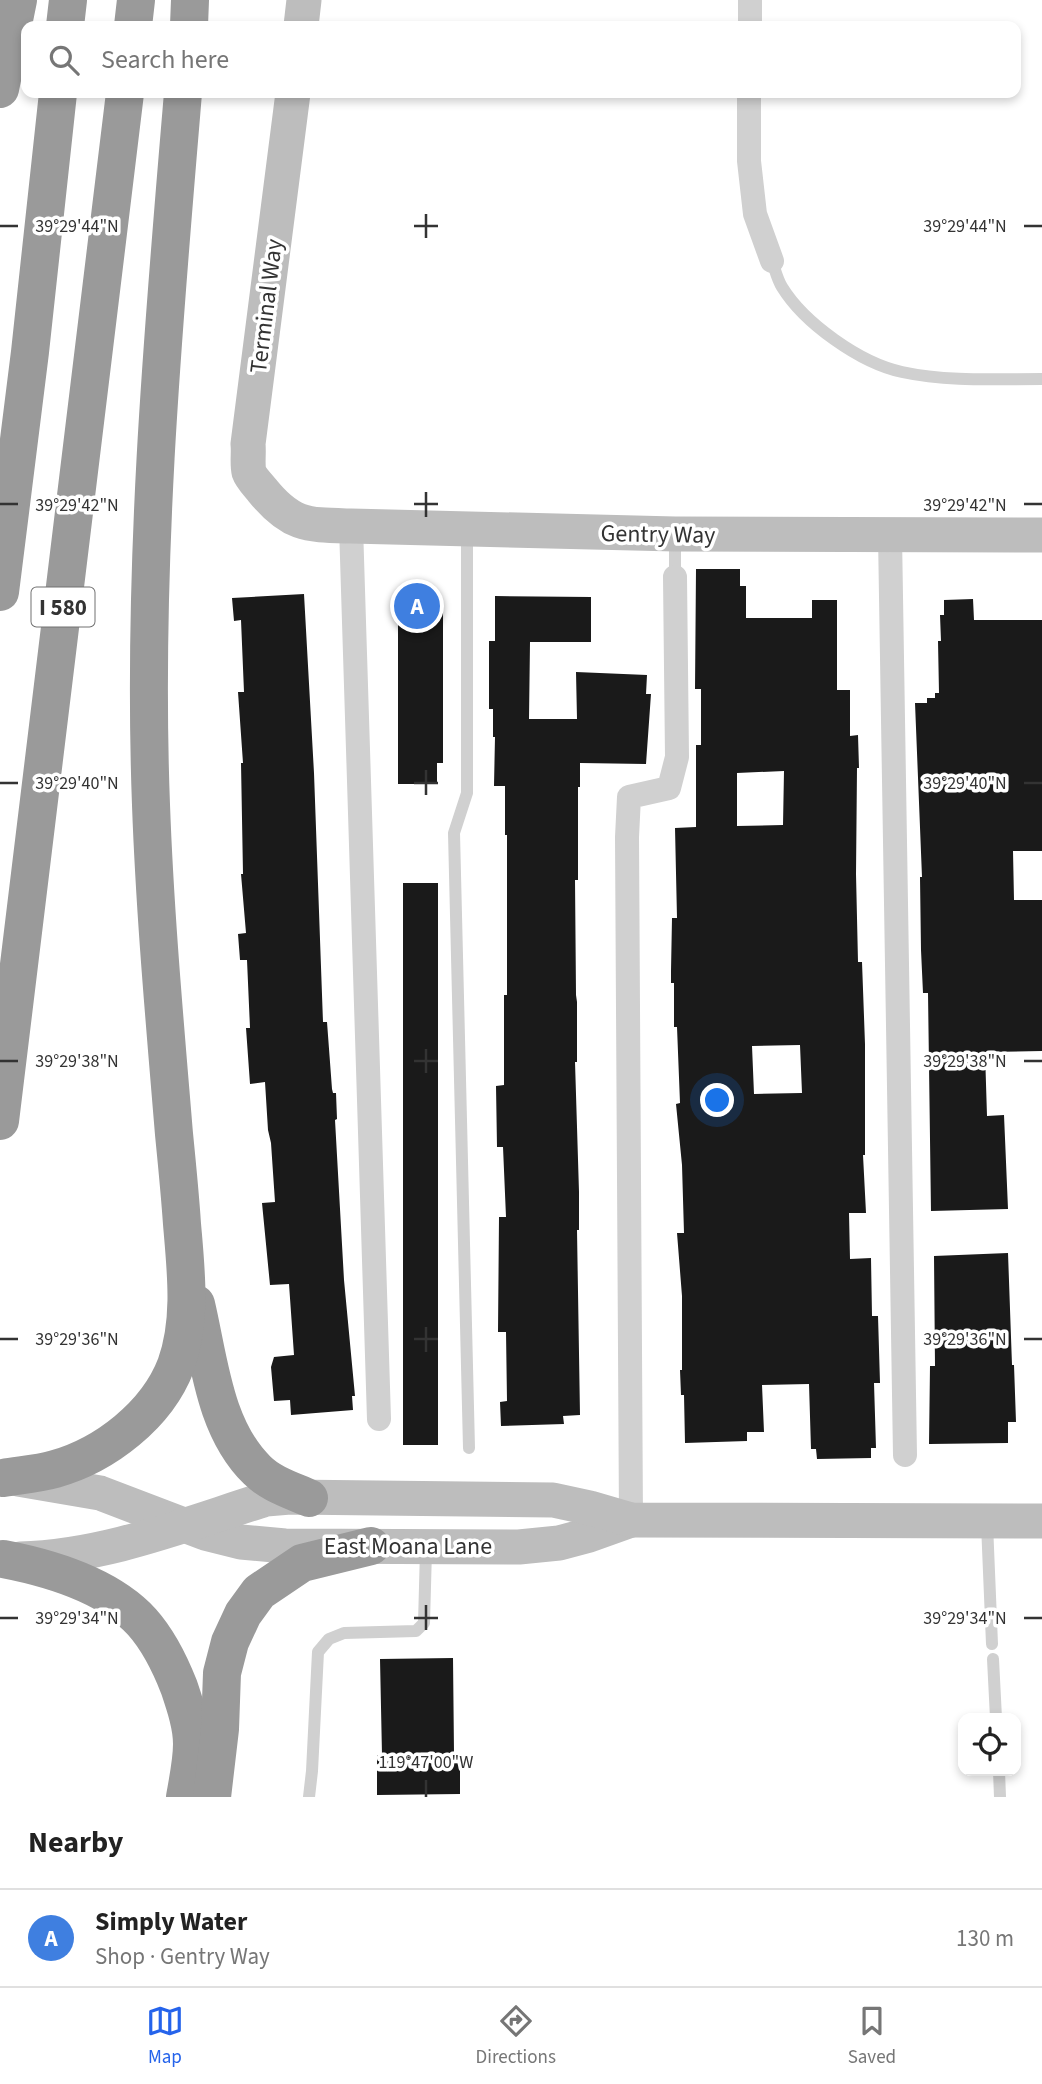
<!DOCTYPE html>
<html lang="en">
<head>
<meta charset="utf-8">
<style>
  :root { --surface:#fff; --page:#f2f2f2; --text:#222; --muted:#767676; --line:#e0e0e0; --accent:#2563eb }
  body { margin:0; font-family:"Source Sans 3",sans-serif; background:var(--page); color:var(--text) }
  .controls { position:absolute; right:21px; bottom:21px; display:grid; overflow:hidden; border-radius:14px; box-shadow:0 4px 10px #0003 }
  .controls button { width:63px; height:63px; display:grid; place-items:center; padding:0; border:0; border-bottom:2px solid var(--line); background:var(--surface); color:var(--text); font:35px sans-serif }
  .you { position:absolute; left:718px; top:1101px; width:24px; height:24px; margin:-18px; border:5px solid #fff; border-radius:50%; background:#1a73e8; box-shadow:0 0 0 10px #1a73e833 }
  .badge { display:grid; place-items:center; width:46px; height:46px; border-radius:50%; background:var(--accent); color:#fff; font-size:23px; font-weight:700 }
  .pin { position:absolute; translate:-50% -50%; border:4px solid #fff; box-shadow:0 2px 7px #0006 }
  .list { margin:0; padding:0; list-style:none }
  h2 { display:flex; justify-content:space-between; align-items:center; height:91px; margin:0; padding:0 28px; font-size:30px }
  h2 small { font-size:23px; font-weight:400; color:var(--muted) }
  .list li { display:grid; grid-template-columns:46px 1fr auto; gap:21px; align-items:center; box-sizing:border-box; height:98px; padding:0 28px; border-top:2px solid var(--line) }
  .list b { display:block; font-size:26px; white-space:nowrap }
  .list p { margin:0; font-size:23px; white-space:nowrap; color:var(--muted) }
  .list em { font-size:23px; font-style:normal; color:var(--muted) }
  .icon { flex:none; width:38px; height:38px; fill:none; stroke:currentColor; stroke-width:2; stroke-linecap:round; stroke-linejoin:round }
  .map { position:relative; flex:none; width:1042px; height:1797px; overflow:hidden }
  .search { position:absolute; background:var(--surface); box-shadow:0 4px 10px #0003; left:21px; right:21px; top:21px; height:77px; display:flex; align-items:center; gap:18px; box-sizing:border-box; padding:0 24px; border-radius:14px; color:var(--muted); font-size:26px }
  .sheet { height:189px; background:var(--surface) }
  nav { display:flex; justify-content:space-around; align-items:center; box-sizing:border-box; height:98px; border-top:2px solid var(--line); background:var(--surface); font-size:19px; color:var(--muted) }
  nav a { display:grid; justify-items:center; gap:4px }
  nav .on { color:var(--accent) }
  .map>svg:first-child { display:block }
  .building { fill:#1a1a1a; fill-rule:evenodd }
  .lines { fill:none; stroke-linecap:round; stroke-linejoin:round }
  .lane { stroke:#d0d0d0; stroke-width:12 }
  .street { stroke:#d0d0d0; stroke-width:24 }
  .secondary { stroke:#bdbdbd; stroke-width:35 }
  .highway { stroke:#9a9a9a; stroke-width:38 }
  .ticks { fill:none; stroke:#333; stroke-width:2.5 }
  .labels { text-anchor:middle; stroke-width:7; stroke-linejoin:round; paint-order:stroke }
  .shield { fill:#fff; stroke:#707070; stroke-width:2 }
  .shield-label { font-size:23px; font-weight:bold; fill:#333 }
  .street-label { font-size:24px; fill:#333; stroke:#fff }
  .ticks-label { font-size:18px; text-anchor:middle; fill:#333; stroke:#fff; stroke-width:7; stroke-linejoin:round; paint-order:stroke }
</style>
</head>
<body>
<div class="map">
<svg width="1042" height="1797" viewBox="0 0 1042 1797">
  <rect width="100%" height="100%" fill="#fff"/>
  <g class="building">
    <path d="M696,569H740V586H746V618H812V600H837V690H850V736L858,735L859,768H857L856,874L858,962H862L865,1044V1155H863L866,1213H849L850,1259L871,1258L872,1316H878L880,1383H874L876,1448H871V1458L817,1459L816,1449H811L809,1384L762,1385L764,1432H747V1441L685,1443L684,1395H681L680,1370H682V1296L677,1233H684L682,1165L676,1104L680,1103L677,1027H674V983H671V971L672,918H677L675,828L696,827V745H701V689H695ZM784,771L783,825L737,826V773ZM800,1045L802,1093L754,1094L752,1046Z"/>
    <polygon points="304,594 314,773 323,1022 327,1022 332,1089 333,1093 336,1093 337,1119 335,1120 344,1280 355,1396 352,1396 353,1410 291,1415 290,1400 274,1401 271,1367 274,1357 294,1355 289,1284 270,1285 262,1203 275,1202 271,1143 268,1130 265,1082 250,1084 246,1028 250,1028 247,960 240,960 238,934 246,933 241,874 243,874 241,763 243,763 238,692 244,692 241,620 234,621 232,598"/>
    <polygon points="495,596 591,597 591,642 530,642 529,719 577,719 576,672 647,675 646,694 651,694 646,764 580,763 580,787 578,787 578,880 575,880 576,995 577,1002 577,1062 575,1062 579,1192 579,1230 577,1230 580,1415 563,1416 564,1424 501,1426 500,1402 507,1401 506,1332 498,1332 499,1217 506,1217 503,1147 497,1147 496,1086 504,1085 504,995 507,995 507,835 505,835 505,786 494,786 495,737 493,737 493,709 489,709 489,641 495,641"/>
    <polygon points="398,599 443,599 443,763 437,763 437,784 398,784"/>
    <polygon points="973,599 974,620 1042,620 1042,851 1013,851 1014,900 1042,900 1042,1051 985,1052 987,1116 1004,1115 1008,1209 931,1211 928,993 923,993 921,950 920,877 922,877 915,703 927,703 927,698 935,698 935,693 939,693 938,641 941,641 940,615 944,615 944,600"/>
    <rect x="403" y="883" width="35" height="562"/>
    <polygon points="1008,1253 1012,1365 1014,1365 1016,1422 1008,1422 1008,1443 929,1444 930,1366 935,1366 934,1256"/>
    <polygon points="453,1658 454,1753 460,1753 460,1794 377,1795 377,1755 382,1755 380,1659"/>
  </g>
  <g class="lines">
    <g class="lane">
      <path d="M772,261C775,269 777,279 782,287C804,323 860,363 902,372C948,382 996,379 1042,379"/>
      <polyline points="467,530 467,793 454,833 469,1448"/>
      <polyline points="675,535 675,577"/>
      <polyline points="987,1524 992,1644"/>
      <polyline points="993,1659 996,1718"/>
      <polyline points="999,1771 1000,1797"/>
      <polyline points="309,1797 312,1771 318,1652 329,1639 344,1633 416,1631 424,1623 426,1550"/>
    </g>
    <g class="street">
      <polyline points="750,26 750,0"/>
      <polyline points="749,93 749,161 755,214 772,261"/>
      <polyline points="351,526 379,1419"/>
      <polyline points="890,535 905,1455"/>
      <polyline points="631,1520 627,837 629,797 669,788 677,757 675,577"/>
    </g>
    <g class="secondary">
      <polyline points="301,26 304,0"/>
      <path d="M293,93L248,444C249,453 247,464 249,472C251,478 258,485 262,490C291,526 307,525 351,526L675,534L1042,535"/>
      <polyline points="18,1479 100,1493 205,1533 241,1542 285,1546 519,1547 559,1543 589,1535 631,1520"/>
      <path d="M20,1559C105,1557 186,1524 266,1499L290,1497L553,1500L590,1508L631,1520L1042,1521"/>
    </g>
    <g class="highway">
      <polyline points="65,26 68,0"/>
      <polyline points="133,26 136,0"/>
      <polyline points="189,26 190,0"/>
      <polyline points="0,89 18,0"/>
      <polyline points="0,592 30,352 58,93"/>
      <polyline points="0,1121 125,93"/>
      <path d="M196,1304C209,1359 214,1428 257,1470C271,1484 291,1490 309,1498"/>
      <path d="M3,1478C20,1475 38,1474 55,1469C105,1455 157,1415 176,1365C192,1320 186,1271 182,1224C180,1194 177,1164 174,1134C165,1025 155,915 151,805C142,567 163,329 183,93"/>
      <path d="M3,1559C50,1568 109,1586 142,1622C159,1641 170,1664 179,1687C185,1705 192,1725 192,1744C192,1761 188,1780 185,1797"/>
      <polyline points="212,1797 220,1729 222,1673 230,1642 243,1614 259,1592 302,1563 371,1546"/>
    </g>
  </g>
  <path class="ticks" d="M426,214V238M0,226H18M414,226H438M1024,226H1042M426,492V517M0,504H18M414,504H438M1024,504H1042M426,770V795M0,783H18M414,783H438M1024,783H1042M426,1049V1073M0,1061H18M414,1061H438M1024,1061H1042M426,1327V1352M0,1339H18M414,1339H438M1024,1339H1042M426,1605V1630M0,1618H18M414,1618H438M1024,1618H1042M426,1780V1797"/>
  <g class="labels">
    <rect class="shield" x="31.5" y="587.5" width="63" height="39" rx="5"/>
    <g class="shield-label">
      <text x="63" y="615">I 580</text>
    </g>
    <g class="street-label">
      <text transform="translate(266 306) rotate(-83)" y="8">Terminal Way</text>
      <text transform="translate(658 534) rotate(1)" y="8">Gentry Way</text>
      <text x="408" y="1554">East Moana Lane</text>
    </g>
  </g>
  <g class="ticks-label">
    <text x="77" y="232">39°29'44"N</text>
    <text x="965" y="232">39°29'44"N</text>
    <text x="77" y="511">39°29'42"N</text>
    <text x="965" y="511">39°29'42"N</text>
    <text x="77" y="789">39°29'40"N</text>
    <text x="965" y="789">39°29'40"N</text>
    <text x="77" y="1067">39°29'38"N</text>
    <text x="965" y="1067">39°29'38"N</text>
    <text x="77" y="1345">39°29'36"N</text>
    <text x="965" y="1345">39°29'36"N</text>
    <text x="77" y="1624">39°29'34"N</text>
    <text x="965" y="1624">39°29'34"N</text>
    <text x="426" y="1768">119°47'00"W</text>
  </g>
</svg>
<div class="controls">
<button><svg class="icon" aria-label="locate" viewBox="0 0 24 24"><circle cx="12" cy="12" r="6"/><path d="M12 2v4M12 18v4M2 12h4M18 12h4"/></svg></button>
</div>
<div class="you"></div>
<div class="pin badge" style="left:417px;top:606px;background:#3f7fe0">A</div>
<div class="search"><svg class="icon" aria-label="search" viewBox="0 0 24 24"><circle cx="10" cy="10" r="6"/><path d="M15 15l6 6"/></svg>Search here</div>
</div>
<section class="sheet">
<h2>Nearby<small></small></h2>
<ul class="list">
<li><span class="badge" style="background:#3f7fe0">A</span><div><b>Simply Water</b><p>Shop · Gentry Way</p></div><em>130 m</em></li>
</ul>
</section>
<nav>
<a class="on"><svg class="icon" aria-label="map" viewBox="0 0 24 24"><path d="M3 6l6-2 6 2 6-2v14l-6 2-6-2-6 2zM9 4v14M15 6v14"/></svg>Map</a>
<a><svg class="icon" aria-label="directions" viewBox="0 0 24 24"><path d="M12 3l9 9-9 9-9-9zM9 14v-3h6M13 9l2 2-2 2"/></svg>Directions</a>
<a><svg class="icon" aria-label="saved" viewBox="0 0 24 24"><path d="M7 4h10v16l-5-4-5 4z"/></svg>Saved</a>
</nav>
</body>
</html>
